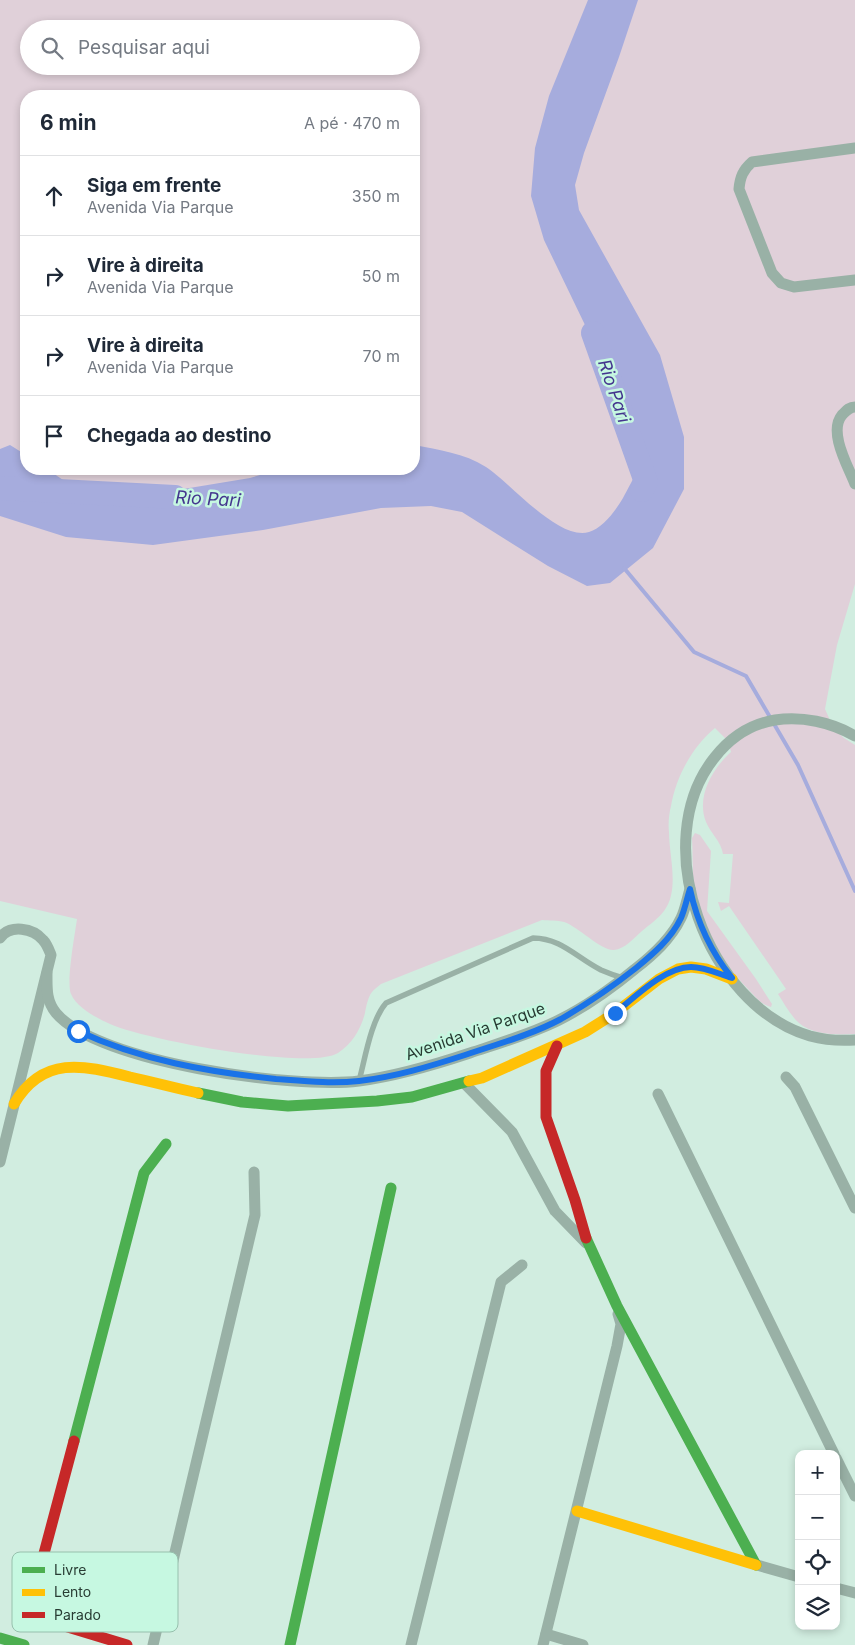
<!DOCTYPE html>
<html lang="pt">
<head>
<meta charset="utf-8">
<style>
  :root { --surface:#fff; --page:#f6f6f7; --text:#1f2937; --muted:#747a83; --line:#e0e1e3 }
  body { margin:0; font-family:Inter,sans-serif; background:var(--page); color:var(--text) }
  .controls { position:absolute; right:15px; bottom:15px; display:grid; overflow:hidden; border-radius:10px; box-shadow:0 2px 8px #0003 }
  .controls button { width:45px; height:45px; display:grid; place-items:center; padding:0; border:0; border-bottom:1px solid var(--line); background:var(--surface); color:var(--text); font:25px sans-serif }
  .stop { position:absolute; width:15px; height:15px; margin:-11px; border:4px solid #1a73e8; border-radius:50%; background:#fff }
  .stop.end { background:#1a73e8; border-color:#fff; box-shadow:0 1px 5px #0008 }
  .list { margin:0; padding:0; list-style:none }
  h2 { display:flex; justify-content:space-between; align-items:center; height:65px; margin:0; padding:0 20px; font-size:21px }
  h2 small { font-size:16px; font-weight:400; color:var(--muted) }
  .list li { display:grid; grid-template-columns:32px 1fr auto; gap:15px; align-items:center; box-sizing:border-box; height:80px; padding:0 20px; border-top:1px solid var(--line) }
  .list b { display:block; font-size:19px; white-space:nowrap }
  .list p { margin:0; font-size:16px; white-space:nowrap; color:var(--muted) }
  .list em { font-size:16px; font-style:normal; color:var(--muted) }
  .icon { flex:none; width:28px; height:28px; fill:none; stroke:currentColor; stroke-width:2; stroke-linecap:round; stroke-linejoin:round }
  .map { position:relative; flex:none; width:855px; height:1645px; overflow:hidden }
  .search { position:absolute; background:var(--surface); box-shadow:0 2px 8px #0003; left:20px; top:20px; width:400px; height:55px; display:flex; align-items:center; gap:12px; box-sizing:border-box; padding:0 18px; border-radius:28px; color:var(--muted); font-size:19px }
  .panel { position:absolute; background:var(--surface); box-shadow:0 2px 8px #0003; left:20px; top:90px; width:400px; height:385px; border-radius:20px }
  .map>svg:first-child { display:block }
  .green { fill:#e0d0d9; fill-rule:evenodd }
  .water { fill:#a6acdd }
  .lines { fill:none; stroke-linecap:round; stroke-linejoin:round }
  .stream { stroke:#a6acdd; stroke-width:4 }
  .river { stroke:#a6acdd; stroke-width:24 }
  .lane { stroke:#99b1a6; stroke-width:5.5 }
  .street { stroke:#99b1a6; stroke-width:11 }
  .fast { stroke:#4caf50; stroke-width:11 }
  .slow { stroke:#ffc107; stroke-width:11 }
  .jam { stroke:#c62828; stroke-width:11 }
  .route { stroke:#1a73e8; stroke-width:6 }
  .labels { text-anchor:middle; stroke-width:5; stroke-linejoin:round; paint-order:stroke }
  .street-label { font-size:16px; fill:#283c33; stroke:#c6f8e1 }
  .water-label { font-size:18px; font-style:italic; fill:#44368e; stroke:#c6f8e1 }
  .key { fill:#c6f8e1; stroke:#97c0ad; stroke-width:1 }
  .key-label { font-size:14px; fill:#283c33 }
</style>
</head>
<body>
<div class="map">
<svg width="855" height="1645" viewBox="0 0 855 1645">
  <rect width="100%" height="100%" fill="#d1ede0"/>
  <g class="green">
    <path d="M0,0H855V584L837,645L825,709L833,727L844,738L855,745V1034C837,1035 813,1035 799,1023C790,1015 784,1003 778,994L786,989L729,906L721,911L718,902L729,903L733,854H723C721,841 711,834 706,822C696,797 712,769 731,752L728,741L715,728C692,747 676,777 671,806C669,814 668,824 669,832C669,856 680,890 664,911C659,918 649,925 642,931C634,938 625,949 614,950C601,951 579,927 564,922C558,920 549,921 542,920L381,984C378,987 374,989 372,992C368,997 366,1007 365,1013C361,1029 352,1044 338,1053C308,1071 143,1039 110,1024C97,1018 77,1008 71,994C66,982 75,934 77,919L0,901ZM29,29H411V66H29ZM26,96H414V469H26Z"/>
    <path d="M695,833L700,835L711,851L707,911L756,979L772,1004L771,1007C761,1005 754,995 747,988C720,960 701,922 694,884C692,869 693,853 692,838Z"/>
  </g>
  <path class="water" d="M588,0H638L619,57L584,153L575,185L579,210L660,355L684,437V489L653,548L610,583L587,586L548,566L462,512L431,506L381,508L263,530L153,545L66,537L0,516V449L10,445L26,455V469H47L66,482L105,498L141,496L250,478L281,469H414V445C439,450 464,453 486,467C511,483 558,541 589,532C603,528 616,510 623,498C627,490 636,475 638,467C642,448 634,429 627,412L544,240L531,196L535,148L549,96Z"/>
  <g class="lines">
    <polyline class="stream" points="624,568 694,652 746,676 798,765 855,891"/>
    <g class="river">
      <polyline points="593,333 646,482 642,490"/>
      <polyline points="0,488 175,497"/>
    </g>
    <path class="lane" d="M359,1081C365,1059 371,1020 386,1003L533,938C561,938 577,958 601,970C608,973 616,976 623,978"/>
    <g class="street">
      <path d="M855,148L752,162C743,170 740,177 739,189L772,273L781,283L794,287L855,280"/>
      <path d="M855,407C849,407 846,411 842,415C828,432 848,466 855,484"/>
      <path d="M855,736C831,722 802,716 775,720C751,724 730,738 715,757C646,842 707,1006 810,1036C825,1040 840,1041 855,1040"/>
      <path d="M0,938C10,924 33,928 43,940C47,944 49,950 51,955L0,1162"/>
      <path d="M47,973C47,988 46,1001 56,1013C98,1063 295,1089 359,1081C397,1076 434,1065 470,1053C500,1043 531,1034 559,1020C587,1006 612,988 635,969C653,955 671,939 681,918C685,910 687,899 690,889"/>
      <polyline points="786,1077 795,1087 855,1208"/>
      <polyline points="464,1083 512,1132 555,1211 586,1243"/>
      <polyline points="658,1094 834,1454"/>
      <polyline points="836,1458 855,1496"/>
      <polyline points="757,1565 799,1577"/>
      <polyline points="836,1588 855,1593"/>
      <polyline points="546,1634 583,1645"/>
      <polyline points="153,1645 255,1215 254,1172"/>
      <polyline points="411,1645 501,1282 522,1265"/>
      <polyline points="543,1645 617,1346 621,1324 618,1314"/>
    </g>
    <g class="fast">
      <polyline points="198,1093 242,1102 288,1106 377,1101 412,1097 469,1081"/>
      <polyline points="586,1238 617,1306 756,1565"/>
      <polyline points="74,1441 144,1173 166,1144"/>
      <polyline points="0,1638 24,1645"/>
      <polyline points="290,1645 391,1188"/>
    </g>
    <g class="slow">
      <polyline points="469,1081 482,1078 585,1032 615,1013 659,979 678,969 691,967 706,969 732,979"/>
      <path d="M14,1104C43,1055 83,1065 130,1077C153,1082 175,1088 198,1093"/>
      <polyline points="577,1511 756,1565"/>
    </g>
    <g class="jam">
      <polyline points="557,1046 546,1071 546,1117 575,1200 586,1238"/>
      <polyline points="74,1441 30,1606 31,1614 38,1618 127,1645"/>
    </g>
  </g>
  <g class="lines">
    <path class="route" d="M78,1031C140,1060 208,1072 276,1079C303,1081 331,1084 359,1081C395,1077 431,1066 465,1055C497,1044 531,1035 561,1019C587,1004 612,987 636,968C653,954 671,939 681,918C685,909 687,898 690,889C697,922 711,952 732,978C719,974 705,967 691,967C665,967 635,997 615,1013"/>
  </g>
  <g class="labels">
    <g class="street-label">
      <text transform="translate(475 1031) rotate(-19)" y="6">Avenida Via Parque</text>
    </g>
    <g class="water-label">
      <text transform="translate(614 391) rotate(71)" y="6">Rio Pari</text>
      <text transform="translate(208 499) rotate(3)" y="6">Rio Pari</text>
    </g>
  </g>
  <rect x="12" y="1552" width="166" height="80" rx="8" class="key"/>
  <rect x="22" y="1567" width="23" height="6" fill="#4caf50"/>
  <rect x="22" y="1589" width="23" height="7" fill="#ffc107"/>
  <rect x="22" y="1612" width="23" height="6" fill="#c62828"/>
  <g class="key-label">
    <text x="54" y="1575">Livre</text>
    <text x="54" y="1597">Lento</text>
    <text x="54" y="1620">Parado</text>
  </g>
</svg>
<div class="controls">
<button>+</button>
<button>−</button>
<button><svg class="icon" aria-label="locate" viewBox="0 0 24 24"><circle cx="12" cy="12" r="6"/><path d="M12 2v4M12 18v4M2 12h4M18 12h4"/></svg></button>
<button><svg class="icon" aria-label="layers" viewBox="0 0 24 24"><path d="M12 4l9 5-9 5-9-5zM3 14l9 5 9-5"/></svg></button>
</div>
<div class="stop" style="left:78px;top:1031px"></div>
<div class="stop end" style="left:615px;top:1013px"></div>
<div class="search"><svg class="icon" aria-label="search" viewBox="0 0 24 24"><circle cx="10" cy="10" r="6"/><path d="M15 15l6 6"/></svg>Pesquisar aqui</div>
<section class="panel">
<h2>6 min<small>A pé · 470 m</small></h2>
<ul class="list">
<li><svg class="icon" aria-label="ahead" viewBox="0 0 24 24"><path d="M12 20V5M6 11l6-6 6 6"/></svg><div><b>Siga em frente</b><p>Avenida Via Parque</p></div><em>350 m</em></li>
<li><svg class="icon" aria-label="right" viewBox="0 0 24 24"><path d="M7 20v-9h11M14 6l5 5-5 5"/></svg><div><b>Vire à direita</b><p>Avenida Via Parque</p></div><em>50 m</em></li>
<li><svg class="icon" aria-label="right" viewBox="0 0 24 24"><path d="M7 20v-9h11M14 6l5 5-5 5"/></svg><div><b>Vire à direita</b><p>Avenida Via Parque</p></div><em>70 m</em></li>
<li><svg class="icon" aria-label="arrive" viewBox="0 0 24 24"><path d="M6 21V4h12l-3 4 3 4H6"/></svg><div><b>Chegada ao destino</b></div></li>
</ul>
</section>
</div>
</body>
</html>
